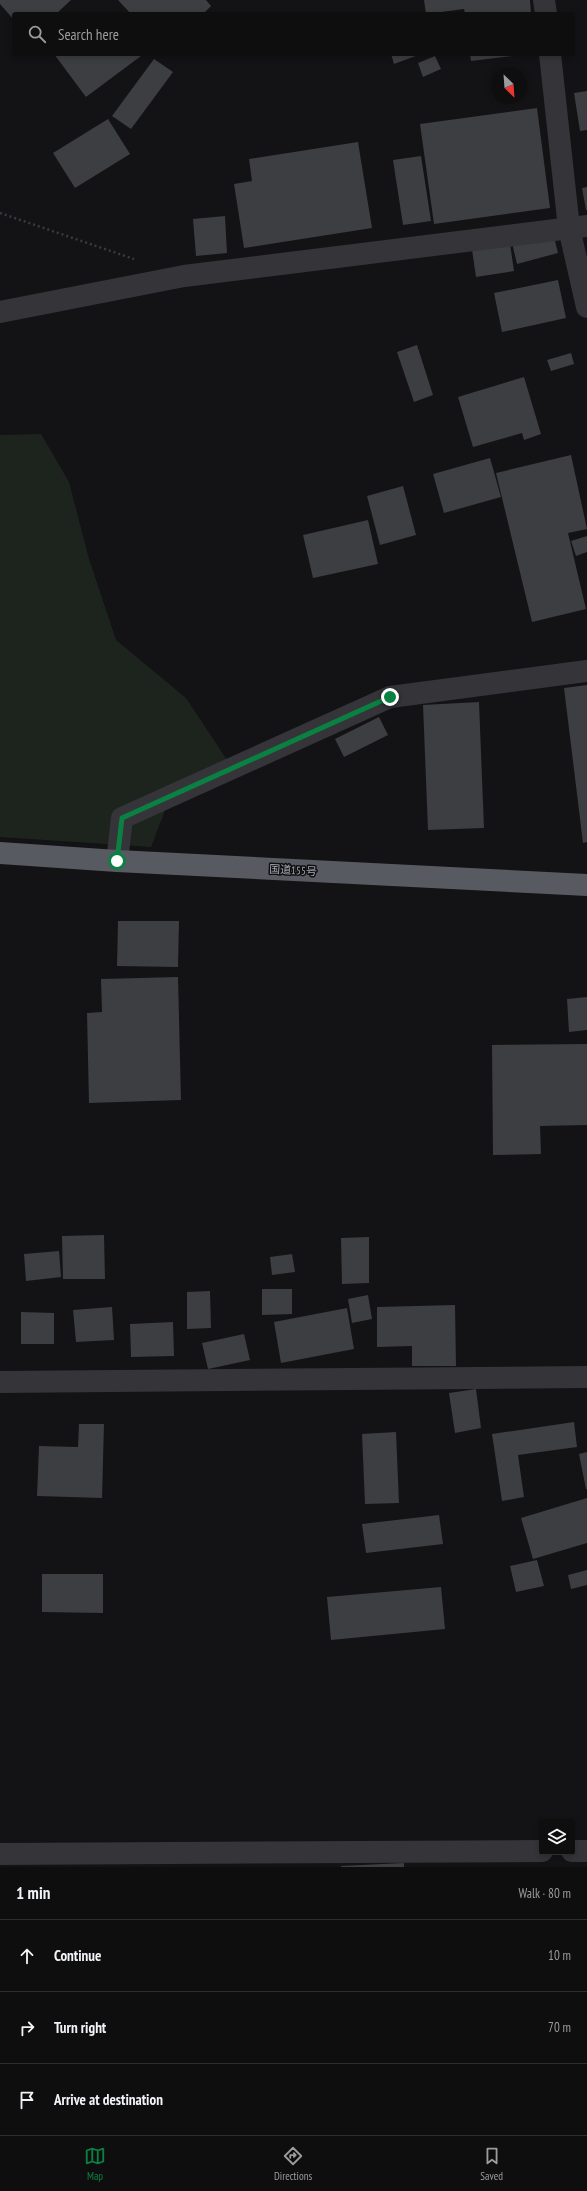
<!DOCTYPE html>
<html lang="en">
<head>
<meta charset="utf-8">
<style>
  :root { --surface:#0e0e0f; --page:#171718; --text:#f1f3f6; --muted:#9b9c9e; --line:#2e2e2f; --accent:#0b8043 }
  body { margin:0; font-family:"PT Sans Narrow","Noto Sans JP",sans-serif; background:var(--page); color:var(--text) }
  .controls { position:absolute; right:12px; bottom:12px; display:grid; overflow:hidden; border-radius:4px; box-shadow:0 2px 6px #0003 }
  .controls button { width:36px; height:36px; display:grid; place-items:center; padding:0; border:0; border-bottom:1px solid var(--line); background:var(--surface); color:var(--text); font:20px sans-serif }
  .compass { position:absolute; left:491px; top:68px; width:36px; height:36px; border-radius:50%; background:var(--surface); box-shadow:0 2px 6px #0003; rotate:155deg }
  .stop { position:absolute; width:12px; height:12px; margin:-9px; border:3px solid #0b8043; border-radius:50%; background:#fff }
  .stop.end { background:#0b8043; border-color:#fff; box-shadow:0 1px 4px #0008 }
  .list { margin:0; padding:0; list-style:none }
  h2 { display:flex; justify-content:space-between; align-items:center; height:52px; margin:0; padding:0 16px; font-size:17px }
  h2 small { font-size:13px; font-weight:400; color:var(--muted) }
  .list li { display:grid; grid-template-columns:26px 1fr auto; gap:12px; align-items:center; box-sizing:border-box; height:72px; padding:0 16px; border-top:1px solid var(--line) }
  .list b { display:block; font-size:15px; white-space:nowrap }
  .list em { font-size:13px; font-style:normal; color:var(--muted) }
  .icon { flex:none; width:22px; height:22px; fill:none; stroke:currentColor; stroke-width:2; stroke-linecap:round; stroke-linejoin:round }
  .map { position:relative; flex:none; width:587px; height:1867px; overflow:hidden }
  .search { position:absolute; background:var(--surface); box-shadow:0 2px 6px #0003; left:12px; right:12px; top:12px; height:44px; display:flex; align-items:center; gap:10px; box-sizing:border-box; padding:0 14px; border-radius:4px; color:var(--muted); font-size:15px }
  .sheet { height:268px; background:var(--surface) }
  nav { display:flex; justify-content:space-around; align-items:center; box-sizing:border-box; height:56px; border-top:1px solid var(--line); background:var(--surface); font-size:11px; color:var(--muted) }
  nav a { display:grid; justify-items:center; gap:2px }
  nav .on { color:var(--accent) }
  .map>svg:first-child { display:block }
  .green { fill:#1d241e }
  .building { fill:#3d3e41 }
  .lines { fill:none; stroke-linecap:round; stroke-linejoin:round }
  .path { stroke:#3a3b40; stroke-width:2.5; stroke-dasharray:2 3; stroke-linecap:butt }
  .minor { stroke:#343439; stroke-width:22 }
  .trunk { stroke:#585a61; stroke-width:22 }
  .route { stroke:#0b8043; stroke-width:5 }
  .labels { text-anchor:middle; stroke-width:3; stroke-linejoin:round; paint-order:stroke }
  .street-label { font-size:11px; fill:#a5a9b4; stroke:#0e0e0f }
</style>
</head>
<body>
<div class="map">
<svg width="587" height="1867" viewBox="0 0 587 1867">
  <rect width="100%" height="100%" fill="#131214"/>
  <polygon class="green" points="41,434 69,482 89,559 116,640 186,698 227,760 172,792 151,847 0,837 0,435"/>
  <g class="building">
    <polygon points="0,0 71,0 56,14 14,14 14,20 0,4"/>
    <polygon points="118,0 206,0 211,6 203,14 131,14"/>
    <polygon points="424,0 530,0 531,14 465,14 464,9 426,14"/>
    <polygon points="54,54 140,54 141,56 86,97"/>
    <polygon points="391,54 421,54 394,64"/>
    <polygon points="470,54 521,54 521,55 471,61"/>
    <polygon points="435,56 441,69 423,77 418,63"/>
    <polygon points="154,59 173,72 131,129 112,116"/>
    <polygon points="587,91 587,130 580,131 574,93"/>
    <polygon points="537,108 550,208 434,224 420,124"/>
    <polygon points="108,119 130,154 75,188 53,153"/>
    <polygon points="358,142 372,228 244,248 234,184 252,181 249,159"/>
    <polygon points="421,156 431,221 403,225 393,160"/>
    <polygon points="587,187 587,210 586,210 582,188"/>
    <polygon points="225,216 227,253 196,256 193,219"/>
    <polygon points="553,233 558,253 517,264 512,243"/>
    <polygon points="509,237 514,271 476,277 471,243"/>
    <polygon points="558,280 566,318 502,332 494,293"/>
    <polygon points="417,345 433,395 414,402 397,352"/>
    <polygon points="571,353 574,364 551,371 547,360"/>
    <polygon points="524,377 541,434 524,440 522,433 473,447 458,397"/>
    <polygon points="571,455 587,529 568,533 586,609 532,622 496,473"/>
    <polygon points="490,458 501,497 444,513 433,474"/>
    <polygon points="403,486 416,535 380,545 367,496"/>
    <polygon points="368,520 378,564 313,578 303,535"/>
    <polygon points="587,536 587,552 576,556 571,541"/>
    <polygon points="587,685 587,842 583,843 564,688"/>
    <polygon points="479,702 484,828 428,830 423,705"/>
    <polygon points="379,717 388,735 344,757 335,739"/>
    <polygon points="118,921 179,921 178,967 117,966"/>
    <polygon points="178,977 181,1100 89,1103 87,1013 102,1012 101,979"/>
    <polygon points="587,997 587,1030 569,1032 567,999"/>
    <polygon points="587,1044 587,1125 540,1126 541,1154 493,1155 492,1045"/>
    <polygon points="104,1235 105,1279 63,1279 62,1236"/>
    <polygon points="369,1237 369,1283 342,1284 341,1238"/>
    <polygon points="59,1251 61,1277 26,1281 24,1254"/>
    <polygon points="292,1254 295,1272 272,1275 270,1257"/>
    <polygon points="262,1289 292,1289 292,1314 262,1315"/>
    <polygon points="210,1291 211,1328 187,1329 187,1292"/>
    <polygon points="368,1295 372,1319 352,1323 348,1299"/>
    <polygon points="455,1305 456,1366 412,1366 412,1346 377,1347 377,1307"/>
    <polygon points="112,1307 114,1340 76,1342 73,1310"/>
    <polygon points="347,1308 354,1349 281,1363 274,1322"/>
    <polygon points="21,1312 54,1313 54,1344 21,1344"/>
    <polygon points="173,1322 174,1356 131,1357 130,1324"/>
    <polygon points="244,1334 250,1360 208,1369 202,1343"/>
    <polygon points="476,1389 481,1428 455,1433 449,1393"/>
    <polygon points="574,1422 577,1447 518,1455 524,1497 502,1501 492,1434"/>
    <polygon points="79,1424 104,1424 102,1498 37,1496 39,1446 78,1447"/>
    <polygon points="396,1432 399,1503 365,1504 362,1434"/>
    <polygon points="587,1452 587,1489 586,1489 579,1454"/>
    <polygon points="587,1498 587,1543 533,1559 521,1518"/>
    <polygon points="439,1515 443,1544 366,1553 362,1524"/>
    <polygon points="537,1560 544,1586 516,1592 510,1566"/>
    <polygon points="587,1570 587,1585 571,1589 568,1575"/>
    <polygon points="42,1574 103,1574 103,1613 42,1612"/>
    <polygon points="441,1587 445,1629 331,1640 327,1597"/>
    <polygon points="404,1863 404,1867 341,1867 341,1866"/>
  </g>
  <g class="lines">
    <polyline class="path" points="0,213 134,259"/>
    <g class="minor">
      <polyline points="544,0 546,14"/>
      <polyline points="550,54 569,228 587,307"/>
      <polyline points="0,312 184,276 587,226"/>
      <polyline points="117,861 122,818 390,697 587,671"/>
      <polyline points="0,1382 587,1377"/>
      <polyline points="572,1851 587,1851"/>
      <polyline points="0,1854 542,1851"/>
    </g>
    <polyline class="trunk" points="0,853 117,861 587,885"/>
  </g>
  <g class="lines">
    <polyline class="route" points="117,861 122,818 390,697"/>
  </g>
  <g class="labels">
    <g class="street-label">
      <text transform="translate(293 870) rotate(3)" y="4">国道155号</text>
    </g>
  </g>
</svg>
<div class="controls">
<button><svg class="icon" aria-label="layers" viewBox="0 0 24 24"><path d="M12 4l9 5-9 5-9-5zM3 14l9 5 9-5"/></svg></button>
</div>
<svg class="compass" viewBox="-18 -18 36 36"><path d="M0-13l5 13h-10z" fill="#e53935"/><path d="M0 13l5-13h-10z" fill="#9b9c9e"/></svg>
<div class="stop" style="left:117px;top:861px"></div>
<div class="stop end" style="left:390px;top:697px"></div>
<div class="search"><svg class="icon" aria-label="search" viewBox="0 0 24 24"><circle cx="10" cy="10" r="6"/><path d="M15 15l6 6"/></svg>Search here</div>
</div>
<section class="sheet">
<h2>1 min<small>Walk · 80 m</small></h2>
<ul class="list">
<li><svg class="icon" aria-label="ahead" viewBox="0 0 24 24"><path d="M12 20V5M6 11l6-6 6 6"/></svg><div><b>Continue</b></div><em>10 m</em></li>
<li><svg class="icon" aria-label="right" viewBox="0 0 24 24"><path d="M7 20v-9h11M14 6l5 5-5 5"/></svg><div><b>Turn right</b></div><em>70 m</em></li>
<li><svg class="icon" aria-label="arrive" viewBox="0 0 24 24"><path d="M6 21V4h12l-3 4 3 4H6"/></svg><div><b>Arrive at destination</b></div></li>
</ul>
</section>
<nav>
<a class="on"><svg class="icon" aria-label="map" viewBox="0 0 24 24"><path d="M3 6l6-2 6 2 6-2v14l-6 2-6-2-6 2zM9 4v14M15 6v14"/></svg>Map</a>
<a><svg class="icon" aria-label="directions" viewBox="0 0 24 24"><path d="M12 3l9 9-9 9-9-9zM9 14v-3h6M13 9l2 2-2 2"/></svg>Directions</a>
<a><svg class="icon" aria-label="saved" viewBox="0 0 24 24"><path d="M7 4h10v16l-5-4-5 4z"/></svg>Saved</a>
</nav>
</body>
</html>
